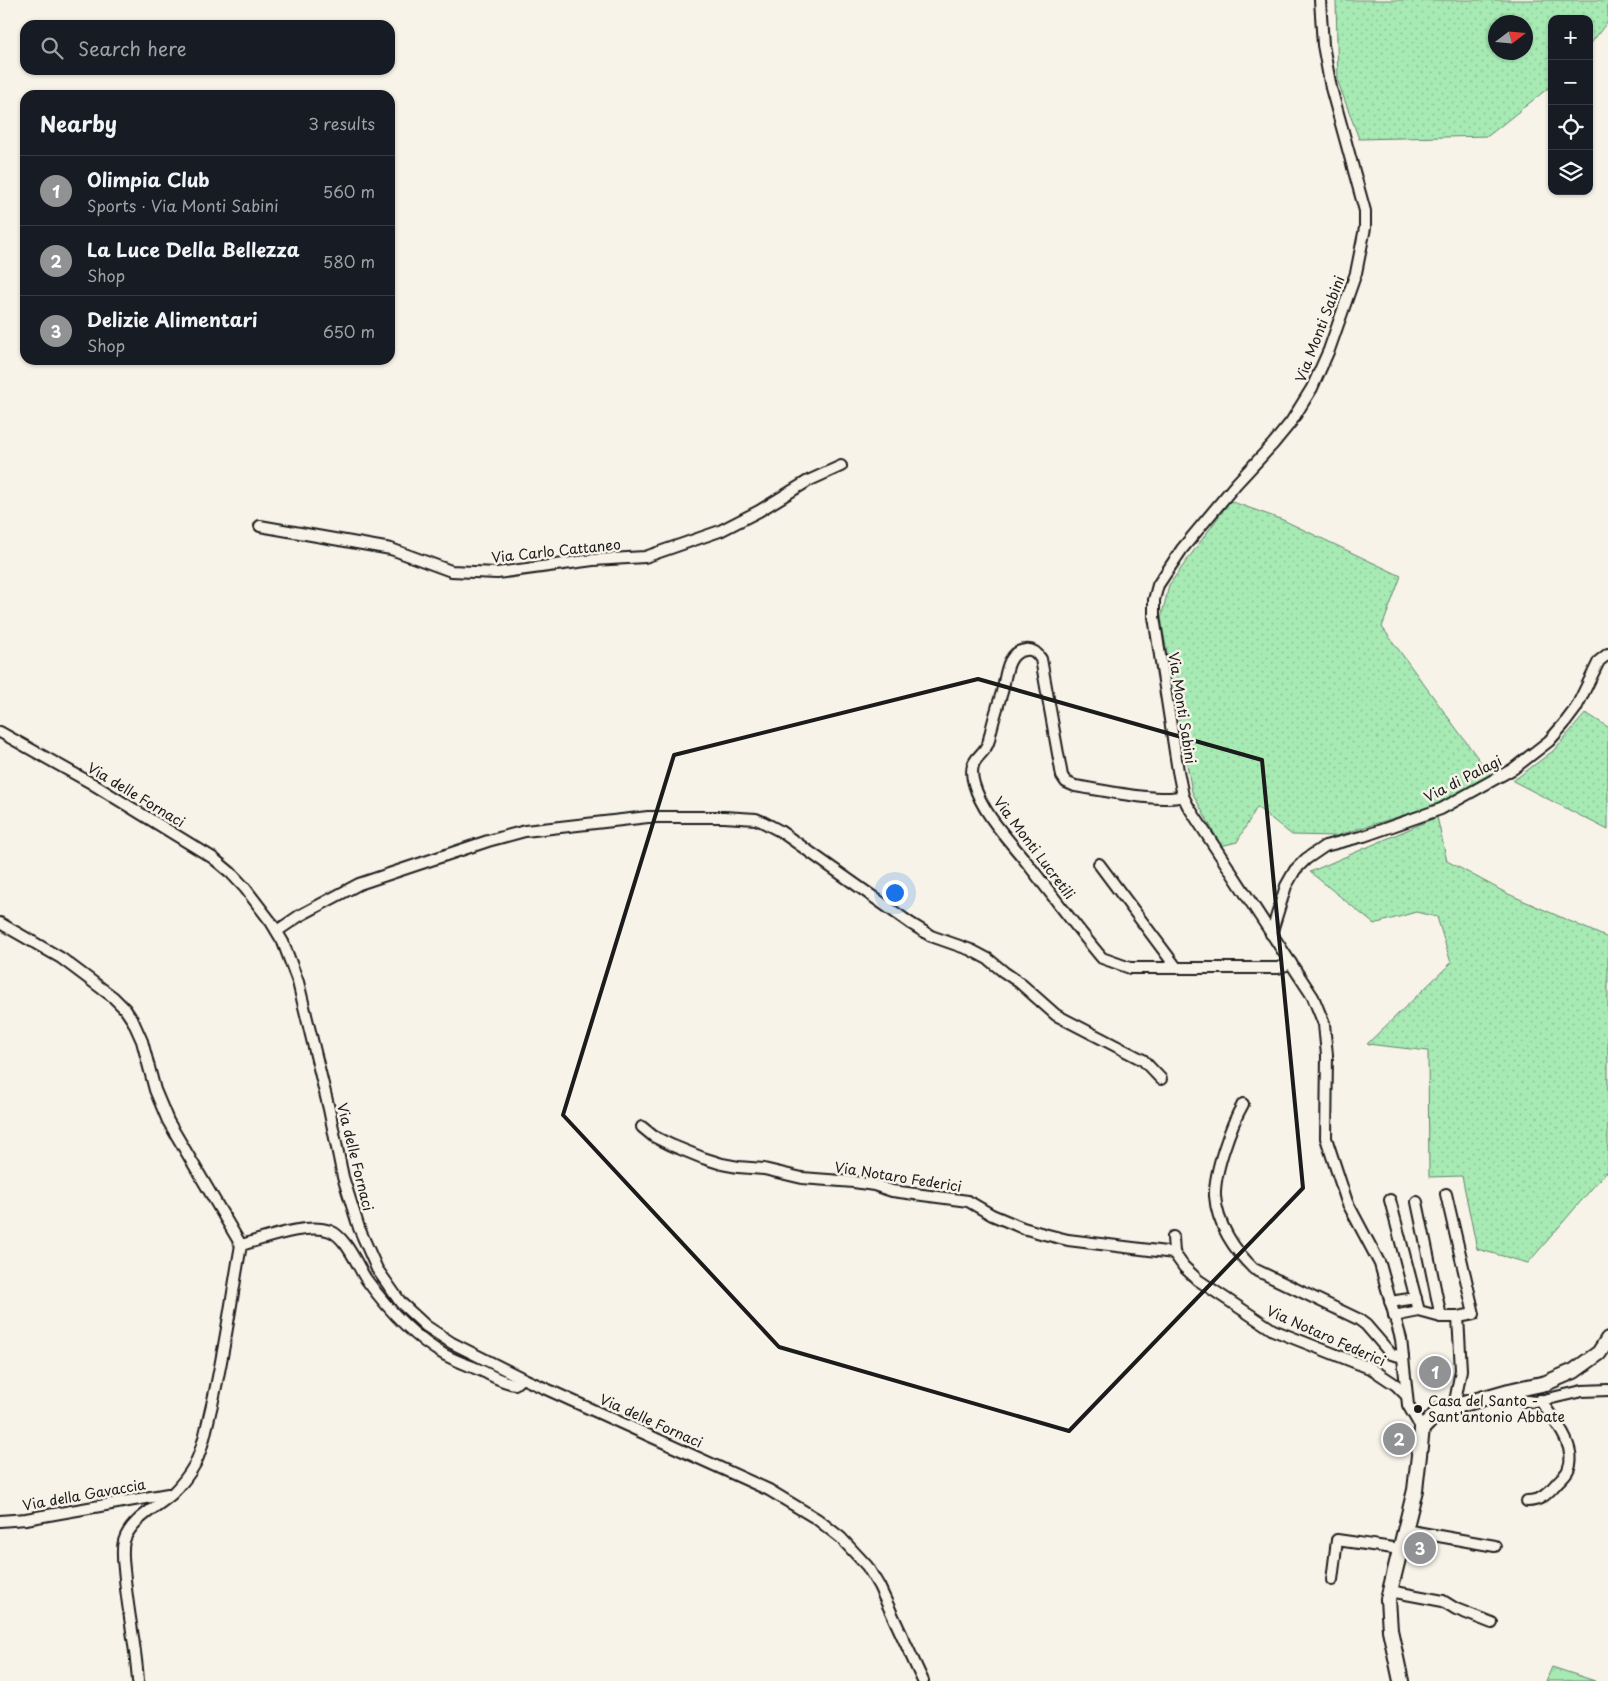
<!DOCTYPE html>
<html lang="en">
<head>
<meta charset="utf-8">
<style>
  :root { --surface:#171b24; --page:#20242c; --text:#f1f3f6; --muted:#9ea1a6; --line:#363941; --accent:#919294 }
  body { margin:0; font-family:"Playpen Sans",sans-serif; background:var(--page); color:var(--text) }
  .controls { position:absolute; right:15px; top:15px; display:grid; overflow:hidden; border-radius:10px; box-shadow:0 1px 4px #0004 }
  .controls button { width:45px; height:45px; display:grid; place-items:center; padding:0; border:0; border-bottom:1px solid var(--line); background:var(--surface); color:var(--text); font:25px sans-serif }
  .compass { position:absolute; left:1488px; top:15px; width:45px; height:45px; border-radius:50%; background:var(--surface); box-shadow:0 1px 4px #0004; rotate:74deg }
  .you { position:absolute; left:894px; top:892px; width:18px; height:18px; margin:-12px; border:4px solid #fff; border-radius:50%; background:#1a73e8; box-shadow:0 0 0 8px #1a73e833 }
  .badge { display:grid; place-items:center; width:32px; height:32px; border-radius:50%; background:var(--accent); color:#fff; font-size:16px; font-weight:700 }
  .pin { position:absolute; translate:-50% -50%; border:2px solid #fff; box-shadow:0 1px 5px #0006 }
  .list { margin:0; padding:0; list-style:none }
  h2 { display:flex; justify-content:space-between; align-items:center; height:65px; margin:0; padding:0 20px; font-size:21px }
  h2 small { font-size:16px; font-weight:400; color:var(--muted) }
  .list li { display:grid; grid-template-columns:32px 1fr auto; gap:15px; align-items:center; box-sizing:border-box; height:70px; padding:0 20px; border-top:1px solid var(--line) }
  .list b { display:block; font-size:19px; white-space:nowrap }
  .list p { margin:0; font-size:16px; white-space:nowrap; color:var(--muted) }
  .list em { font-size:16px; font-style:normal; color:var(--muted) }
  .icon { flex:none; width:28px; height:28px; fill:none; stroke:currentColor; stroke-width:2; stroke-linecap:round; stroke-linejoin:round }
  .map { position:relative; flex:none; width:1608px; height:1681px; overflow:hidden }
  .search { position:absolute; background:var(--surface); box-shadow:0 1px 4px #0004; left:20px; top:20px; width:375px; height:55px; display:flex; align-items:center; gap:12px; box-sizing:border-box; padding:0 18px; border-radius:15px; color:var(--muted); font-size:19px }
  .panel { position:absolute; background:var(--surface); box-shadow:0 1px 4px #0004; left:20px; top:90px; width:375px; height:275px; border-radius:15px }
  .map>svg:first-child { display:block }
  .green { fill:url(#green-dots); stroke:#628368; fill-rule:evenodd }
  .forest { fill:url(#forest-crowns); stroke:#628368 }
  .lines { fill:none; stroke-linecap:round; stroke-linejoin:round }
  .street-casing { stroke:#1c1c1c; stroke-width:14 }
  .secondary-casing { stroke:#1c1c1c; stroke-width:18 }
  .street { stroke:#f7f3e8; stroke-width:10 }
  .secondary { stroke:#f7f3e8; stroke-width:14 }
  .marked { fill:none; stroke:#1c1c1c; stroke-width:4; stroke-linejoin:round }
  .poi-dot { fill:#1c1c1c; stroke:#f7f3e8; stroke-width:2 }
  .labels { text-anchor:middle; stroke-width:5; stroke-linejoin:round; paint-order:stroke }
  .street-label { font-size:14px; fill:#1c1c1c; stroke:#f7f3e8 }
  .poi-label { font-size:14px; fill:#1c1c1c; stroke:#f7f3e8; text-anchor:start }
</style>
</head>
<body>
<div class="map">
<svg width="1608" height="1681" viewBox="0 0 1608 1681">
  <defs>
    <pattern id="green-dots" width="8" height="8" patternUnits="userSpaceOnUse" patternTransform="scale(1.25)"><rect width="8" height="8" fill="#a7eab4"/><path d="M2 2h.1M6 6h.1" fill="none" stroke="#8fc89a" stroke-width="1.8" stroke-linecap="round"/></pattern>
    <pattern id="forest-crowns" width="20" height="18" patternUnits="userSpaceOnUse" patternTransform="scale(1.25)"><rect width="20" height="18" fill="#a7eab4"/><path d="M2 6a3 3 0 1 1 6 0M12 15a3 3 0 1 1 6 0" fill="none" stroke="#8fc89a"/></pattern>
  </defs>
  <rect width="100%" height="100%" fill="#f7f3e8"/>
  <filter id="ink" filterUnits="userSpaceOnUse"><feTurbulence type="fractalNoise" baseFrequency=".02" numOctaves="2"/><feDisplacementMap in="SourceGraphic" scale="10" xChannelSelector="R" yChannelSelector="G"/><feConvolveMatrix kernelMatrix="1 2 1 2 8 2 1 2 1" color-interpolation-filters="sRGB"/></filter>
  <g filter="url(#ink)">
    <g class="green">
      <path d="M1336,0H1608V21L1589,46V19H1552V85L1488,136L1359,139L1338,82ZM1526,22V52H1496V22Z"/>
      <polygon points="1230,501 1283,520 1401,576 1382,627 1491,776 1442,803 1336,836 1292,835 1257,807 1237,842 1221,846 1192,792 1161,619 1169,585"/>
      <polygon points="1586,713 1608,727 1608,830 1513,781 1553,751"/>
      <polygon points="1437,817 1447,861 1506,893 1608,938 1608,1173 1606,1172 1528,1263 1477,1249 1462,1176 1429,1177 1428,1051 1367,1044 1451,963 1437,917 1416,912 1374,924 1310,872"/>
    </g>
    <polygon class="forest" points="1552,1667 1595,1681 1546,1681"/>
    <g class="lines">
      <defs>
        <g id="street">
          <polyline points="1320,0 1323,45 1331,88 1365,211 1365,228 1356,273 1329,350 1312,388 1291,422 1273,444 1236,484 1182,549 1158,585 1154,600 1154,617 1178,771 1183,796 1188,806 1313,997 1324,1024 1327,1055 1326,1138 1347,1202 1380,1264 1401,1339 1408,1405 1422,1429"/>
          <polyline points="260,526 391,549 451,571 497,573 593,560 645,557 720,531 759,511 808,481 841,466"/>
          <polyline points="0,732 91,783 213,858 231,873 245,888 271,922 283,942 298,982 329,1109 343,1177 359,1228 377,1269 401,1303 426,1326 452,1343 522,1378 769,1490 817,1519 841,1538 867,1566 879,1586 923,1681"/>
          <path d="M1183,796C1160,803 1102,790 1075,786L1066,782L1062,776L1041,659C1037,653 1033,649 1026,650C1006,651 1006,678 1002,692C997,708 992,724 989,740C985,758 966,756 974,784C982,812 1006,837 1024,859C1050,892 1075,926 1102,958L1130,968H1278L1291,963"/>
          <polyline points="1099,864 1176,967"/>
          <polyline points="0,923 61,958 113,997 125,1009 133,1021 142,1041 155,1090 168,1121 241,1245"/>
          <polyline points="277,931 299,916 359,884 488,841 525,831 648,817 724,817 756,819 763,822 780,831 910,923 931,936 971,950 988,959 1004,972 1020,983 1056,1015 1143,1060 1161,1079"/>
          <polyline points="1271,934 1286,886 1295,870 1306,859 1325,846 1364,836 1441,809 1513,769 1549,741 1564,724 1576,708 1599,661 1608,654"/>
          <path d="M1243,1104C1231,1125 1214,1172 1215,1196C1217,1224 1234,1250 1254,1269L1358,1319L1366,1325L1391,1354L1403,1357"/>
          <polyline points="642,1127 653,1136 671,1145 703,1158 722,1164 738,1167 764,1169 802,1178 854,1182 874,1185 892,1191 968,1201 992,1215 1023,1228 1044,1234 1068,1240 1174,1253 1184,1267 1198,1280 1273,1330 1372,1369 1396,1385 1407,1396"/>
          <polyline points="1390,1200 1419,1311 1441,1317"/>
          <polyline points="1417,1202 1441,1317 1458,1317 1474,1314 1446,1194"/>
          <polyline points="1173,1237 1174,1253"/>
          <polyline points="1390,1302 1416,1298"/>
          <polyline points="1394,1316 1419,1311"/>
          <polyline points="1496,1397 1535,1402 1582,1391 1608,1390"/>
          <polyline points="1454,1407 1461,1370 1458,1317"/>
          <path d="M1527,1501C1541,1501 1547,1494 1556,1484C1559,1480 1566,1475 1568,1470C1579,1447 1552,1418 1540,1400"/>
          <polyline points="0,1521 26,1519 168,1494"/>
          <polyline points="1405,1530 1495,1546"/>
          <polyline points="1332,1580 1337,1540 1400,1549"/>
          <polyline points="1390,1591 1443,1601 1456,1609 1492,1623"/>
          <path d="M138,1681C136,1647 128,1613 125,1579C124,1567 121,1553 124,1541C131,1519 156,1508 172,1494C181,1485 189,1475 195,1464C203,1448 206,1430 210,1413C224,1357 231,1301 241,1245C264,1239 307,1222 330,1231C346,1237 357,1265 366,1279C387,1308 413,1337 445,1355C456,1361 468,1365 480,1370C491,1375 503,1383 515,1384L522,1378"/>
        </g>
        <polyline id="secondary" points="1401,1681 1390,1630 1388,1599 1415,1490 1422,1429 1439,1411 1509,1391 1546,1383 1574,1371 1599,1353 1608,1339"/>
      </defs>
      <use href="#street" class="street-casing"/>
      <use href="#secondary" class="secondary-casing"/>
      <use href="#street" class="street"/>
      <use href="#secondary" class="secondary"/>
    </g>
  </g>
  <path class="marked" d="M978,679L1262,760L1303,1188L1069,1431L779,1347L563,1115L674,755Z"/>
  <circle class="poi-dot" cx="1418" cy="1409" r="5"/>
  <g class="labels">
    <g class="street-label">
      <text transform="translate(1320 329) rotate(-69)" y="5">Via Monti Sabini</text>
      <text transform="translate(556 551) rotate(-6)" y="5">Via Carlo Cattaneo</text>
      <text transform="translate(1182 708) rotate(81)" y="5">Via Monti Sabini</text>
      <text transform="translate(1463 779) rotate(-27)" y="5">Via di Palagi</text>
      <text transform="translate(136 795) rotate(31)" y="5">Via delle Fornaci</text>
      <text transform="translate(1034 848) rotate(53)" y="5">Via Monti Lucretili</text>
      <text transform="translate(355 1157) rotate(76)" y="5">Via delle Fornaci</text>
      <text transform="translate(898 1177) rotate(9)" y="5">Via Notaro Federici</text>
      <text transform="translate(1326 1336) rotate(24)" y="5">Via Notaro Federici</text>
      <text transform="translate(651 1421) rotate(24)" y="5">Via delle Fornaci</text>
      <text transform="translate(84 1495) rotate(-10)" y="5">Via della Gavaccia</text>
    </g>
    <g class="poi-label">
      <text x="1428" y="1406">Casa del Santo -<tspan x="1428" dy="16">Sant'antonio Abbate</tspan></text>
    </g>
  </g>
</svg>
<div class="controls">
<button>+</button>
<button>−</button>
<button><svg class="icon" aria-label="locate" viewBox="0 0 24 24"><circle cx="12" cy="12" r="6"/><path d="M12 2v4M12 18v4M2 12h4M18 12h4"/></svg></button>
<button><svg class="icon" aria-label="layers" viewBox="0 0 24 24"><path d="M12 4l9 5-9 5-9-5zM3 14l9 5 9-5"/></svg></button>
</div>
<svg class="compass" viewBox="-18 -18 36 36"><path d="M0-13l5 13h-10z" fill="#e53935"/><path d="M0 13l5-13h-10z" fill="#9ea1a6"/></svg>
<div class="you"></div>
<div class="pin badge" style="left:1435px;top:1372px">1</div>
<div class="pin badge" style="left:1399px;top:1439px">2</div>
<div class="pin badge" style="left:1420px;top:1548px">3</div>
<div class="search"><svg class="icon" aria-label="search" viewBox="0 0 24 24"><circle cx="10" cy="10" r="6"/><path d="M15 15l6 6"/></svg>Search here</div>
<section class="panel">
<h2>Nearby<small>3 results</small></h2>
<ul class="list">
<li><span class="badge">1</span><div><b>Olimpia Club</b><p>Sports · Via Monti Sabini</p></div><em>560 m</em></li>
<li><span class="badge">2</span><div><b>La Luce Della Bellezza</b><p>Shop</p></div><em>580 m</em></li>
<li><span class="badge">3</span><div><b>Delizie Alimentari</b><p>Shop</p></div><em>650 m</em></li>
</ul>
</section>
</div>
</body>
</html>
